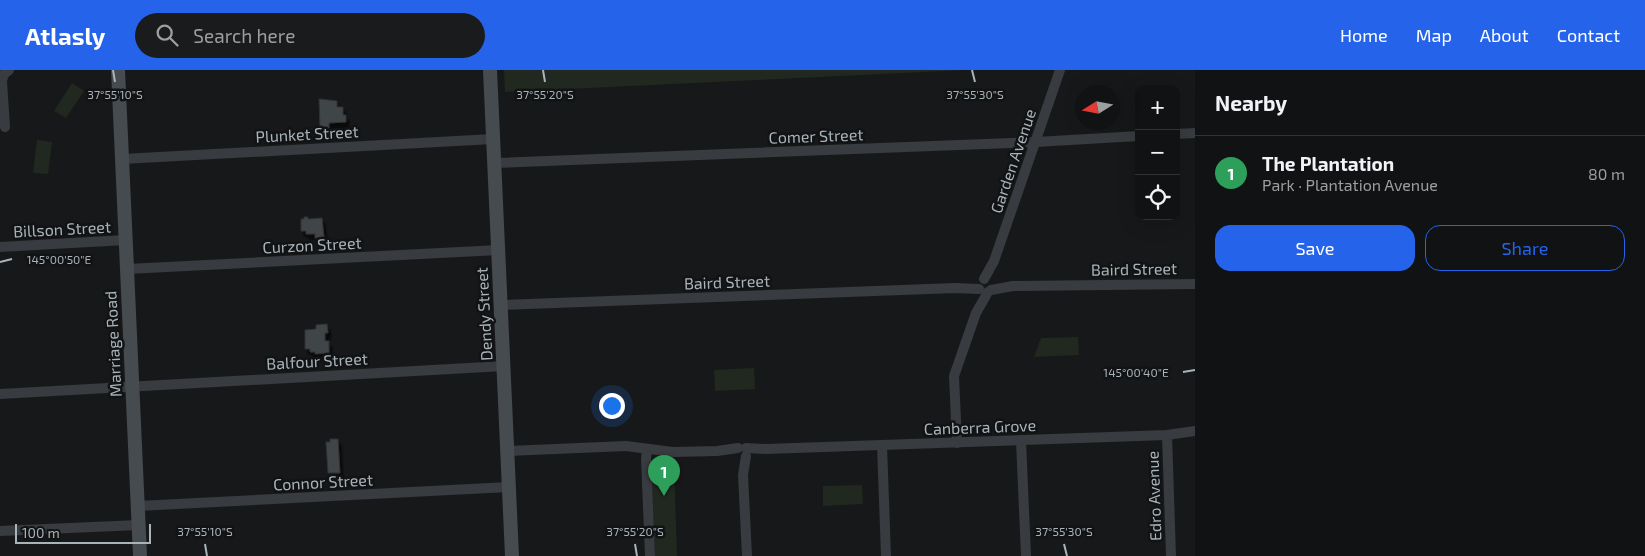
<!DOCTYPE html>
<html lang="en">
<head>
<meta charset="utf-8">
<style>
  :root { --surface:#111213; --page:#1a1b1c; --text:#f1f3f6; --muted:#9c9ea0; --line:#303233; --accent:#2563eb }
  body { margin:0; font-family:"Exo 2",sans-serif; background:var(--page); color:var(--text) }
  .controls { position:absolute; right:15px; top:15px; display:grid; overflow:hidden; border-radius:10px; box-shadow:0 5px 20px #0002 }
  .controls button { width:45px; height:45px; display:grid; place-items:center; padding:0; border:0; border-bottom:1px solid var(--line); background:var(--surface); color:var(--text); font:25px sans-serif }
  .compass { position:absolute; left:1075px; top:15px; width:45px; height:45px; border-radius:50%; background:var(--surface); box-shadow:0 5px 20px #0002; rotate:259deg }
  .scale { position:absolute; left:15px; bottom:12px; width:136px; box-sizing:border-box; padding-left:5px; border:2px solid #a9b4ba; border-top:0; font-size:14px; line-height:18px; white-space:nowrap; color:#a9b4ba; -webkit-text-stroke:4px #121314; paint-order:stroke }
  .you { position:absolute; left:611px; top:335px; width:18px; height:18px; margin:-12px; border:4px solid #fff; border-radius:50%; background:#1a73e8; box-shadow:0 0 0 8px #1a73e833 }
  .badge { display:grid; place-items:center; width:32px; height:32px; border-radius:50%; background:var(--accent); color:#fff; font-size:16px; font-weight:700 }
  .pin { position:absolute; translate:-50% -41px; filter:drop-shadow(0 1px 2px #0008) }
  .pin::after { content:''; position:absolute; top:26px; width:18px; height:15px; background:inherit; clip-path:polygon(0 0,100% 0,50% 100%) }
  .list { margin:0; padding:0; list-style:none }
  h2 { display:flex; justify-content:space-between; align-items:center; height:65px; margin:0; padding:0 20px; font-size:21px }
  h2 small { font-size:16px; font-weight:400; color:var(--muted) }
  .list li { display:grid; grid-template-columns:32px 1fr auto; gap:15px; align-items:center; box-sizing:border-box; height:75px; padding:0 20px; border-top:1px solid var(--line) }
  .list b { display:block; font-size:19px; white-space:nowrap }
  .list p { margin:0; font-size:16px; white-space:nowrap; color:var(--muted) }
  .list em { font-size:16px; font-style:normal; color:var(--muted) }
  .actions { display:flex; gap:10px; padding:15px 20px }
  .actions a { flex:1; padding:11px 0; border:1px solid var(--accent); border-radius:15px; text-align:center; font-size:18px; color:var(--accent) }
  .actions .main { background:var(--accent); color:#fff }
  .icon { flex:none; width:28px; height:28px; fill:none; stroke:currentColor; stroke-width:2; stroke-linecap:round; stroke-linejoin:round }
  .map { position:relative; flex:none; width:1195px; height:486px; overflow:hidden }
  header { display:flex; align-items:center; gap:30px; box-sizing:border-box; height:70px; padding:0 25px; background:var(--accent); color:#fff }
  header strong { font-size:24px }
  nav { display:flex; gap:28px; margin-inline-start:auto; font-size:18px }
  .search { width:350px; height:45px; background:var(--page); display:flex; align-items:center; gap:12px; box-sizing:border-box; padding:0 18px; border-radius:28px; color:var(--muted); font-size:19px }
  main { display:flex }
  aside { flex:1; background:var(--surface) }
  .map>svg:first-child { display:block }
  .green { fill:#20281f }
  .building { fill:#414446; stroke:#313336; filter:url(#shadow) }
  .lines { fill:none; stroke-linecap:round; stroke-linejoin:round }
  .street { stroke:#383b3f; stroke-width:10 }
  .secondary { stroke:#464b4f; stroke-width:14 }
  .ticks { fill:none; stroke:#a9b4ba; stroke-width:2 }
  .labels { text-anchor:middle; stroke-width:5; stroke-linejoin:round; paint-order:stroke }
  .street-label { font-size:16px; fill:#a9b4ba; stroke:#121314 }
  .ticks-label { font-size:12px; text-anchor:middle; fill:#a9b4ba; stroke:#121314; stroke-width:5; stroke-linejoin:round; paint-order:stroke }
</style>
</head>
<body>
<header>
<strong>Atlasly</strong>
<div class="search"><svg class="icon" aria-label="search" viewBox="0 0 24 24"><circle cx="10" cy="10" r="6"/><path d="M15 15l6 6"/></svg>Search here</div>
<nav><a>Home</a><a>Map</a><a>About</a><a>Contact</a></nav>
</header>
<main>
<div class="map">
<svg width="1195" height="486" viewBox="0 0 1195 486">
  <defs>
    <filter id="shadow"><feDropShadow dx="3" dy="5.5" stdDeviation="1" flood-color="#0009"/></filter>
  </defs>
  <rect width="100%" height="100%" fill="#171819"/>
  <g class="green">
    <polygon points="504,0 966,0 505,22"/>
    <polygon points="72,13 84,21 66,48 54,41"/>
    <polygon points="37,70 52,72 48,104 33,103"/>
    <polygon points="1078,267 1079,285 1034,287 1041,268"/>
    <polygon points="754,298 755,319 715,321 714,300"/>
    <polygon points="674,393 677,486 655,486 651,397 652,394"/>
    <polygon points="862,415 863,434 823,436 823,416"/>
  </g>
  <g class="building">
    <polygon points="319,29 337,31 337,37 343,37 343,45 346,45 346,52 329,53 329,58 320,58"/>
    <polygon points="304,147 308,147 308,149 322,148 324,167 315,168 315,164 306,164 306,161 301,161 301,149 304,149"/>
    <polygon points="327,254 328,263 325,263 325,271 329,271 329,283 315,284 315,282 310,282 310,279 305,279 305,260 316,259 316,255"/>
    <polygon points="330,369 338,369 340,403 328,403 326,372 330,372"/>
  </g>
  <g class="lines">
    <g class="street">
      <polyline points="5,57 2,11 4,4 9,0"/>
      <polyline points="1176,64 1195,63"/>
      <polyline points="122,89 493,69"/>
      <polyline points="494,93 1036,72 1139,66"/>
      <polyline points="0,177 126,170"/>
      <polyline points="127,199 499,180"/>
      <polyline points="984,209 994,191 1060,0"/>
      <polyline points="991,220 1013,216 1195,214"/>
      <polyline points="501,235 955,218 979,219"/>
      <polyline points="0,324 504,296"/>
      <polyline points="1167,365 1171,486"/>
      <polyline points="1021,371 1026,486"/>
      <polyline points="957,373 954,306 976,243 988,222"/>
      <polyline points="882,375 886,486"/>
      <polyline points="746,378 766,379 1167,365 1195,361"/>
      <polyline points="647,379 646,389 650,486"/>
      <polyline points="507,381 626,376 673,382 717,381 738,378"/>
      <polyline points="746,386 743,405 747,486"/>
      <polyline points="138,436 509,417"/>
      <polyline points="0,461 139,455"/>
    </g>
    <g class="secondary">
      <polyline points="118,0 140,486"/>
      <polyline points="490,0 512,486"/>
    </g>
  </g>
  <path class="ticks" d="M113,0L115,12M543,0L545,12M972,0L975,12M0,192L12,189M1183,302L1195,300M205,474L207,486M635,474L637,486M1064,474L1067,486"/>
  <g class="labels">
    <g class="street-label">
      <text transform="translate(307 64) rotate(-3)" y="6">Plunket Street</text>
      <text transform="translate(816 66) rotate(-2)" y="6">Comer Street</text>
      <text transform="translate(1013 91) rotate(-71)" y="6">Garden Avenue</text>
      <text transform="translate(62 159) rotate(-3)" y="6">Billson Street</text>
      <text transform="translate(312 175) rotate(-3)" y="6">Curzon Street</text>
      <text transform="translate(1134 199) rotate(-1)" y="6">Baird Street</text>
      <text transform="translate(727 212) rotate(-2)" y="6">Baird Street</text>
      <text transform="translate(484 244) rotate(-93)" y="6">Dendy Street</text>
      <text transform="translate(113 274) rotate(-93)" y="6">Marriage Road</text>
      <text transform="translate(317 291) rotate(-3)" y="6">Balfour Street</text>
      <text transform="translate(980 357) rotate(-2)" y="6">Canberra Grove</text>
      <text transform="translate(323 412) rotate(-3)" y="6">Connor Street</text>
      <text transform="translate(1154 426) rotate(-92)" y="6">Edro Avenue</text>
    </g>
  </g>
  <g class="ticks-label">
    <text x="115" y="29">37°55'10"S</text>
    <text x="545" y="29">37°55'20"S</text>
    <text x="975" y="29">37°55'30"S</text>
    <text x="59" y="194">145°00'50"E</text>
    <text x="1136" y="307">145°00'40"E</text>
    <text x="205" y="466">37°55'10"S</text>
    <text x="635" y="466">37°55'20"S</text>
    <text x="1064" y="466">37°55'30"S</text>
  </g>
</svg>
<div class="controls">
<button>+</button>
<button>−</button>
<button><svg class="icon" aria-label="locate" viewBox="0 0 24 24"><circle cx="12" cy="12" r="6"/><path d="M12 2v4M12 18v4M2 12h4M18 12h4"/></svg></button>
</div>
<svg class="compass" viewBox="-18 -18 36 36"><path d="M0-13l5 13h-10z" fill="#e53935"/><path d="M0 13l5-13h-10z" fill="#9c9ea0"/></svg>
<div class="scale">100 m</div>
<div class="you"></div>
<div class="pin badge" style="left:664px;top:426px;background:#2e9e5b">1</div>
</div>
<aside>
<h2>Nearby<small></small></h2>
<ul class="list">
<li><span class="badge" style="background:#2e9e5b">1</span><div><b>The Plantation</b><p>Park · Plantation Avenue</p></div><em>80 m</em></li>
</ul>
<div class="actions"><a class="main">Save</a><a>Share</a></div>
</aside>
</main>
</body>
</html>
